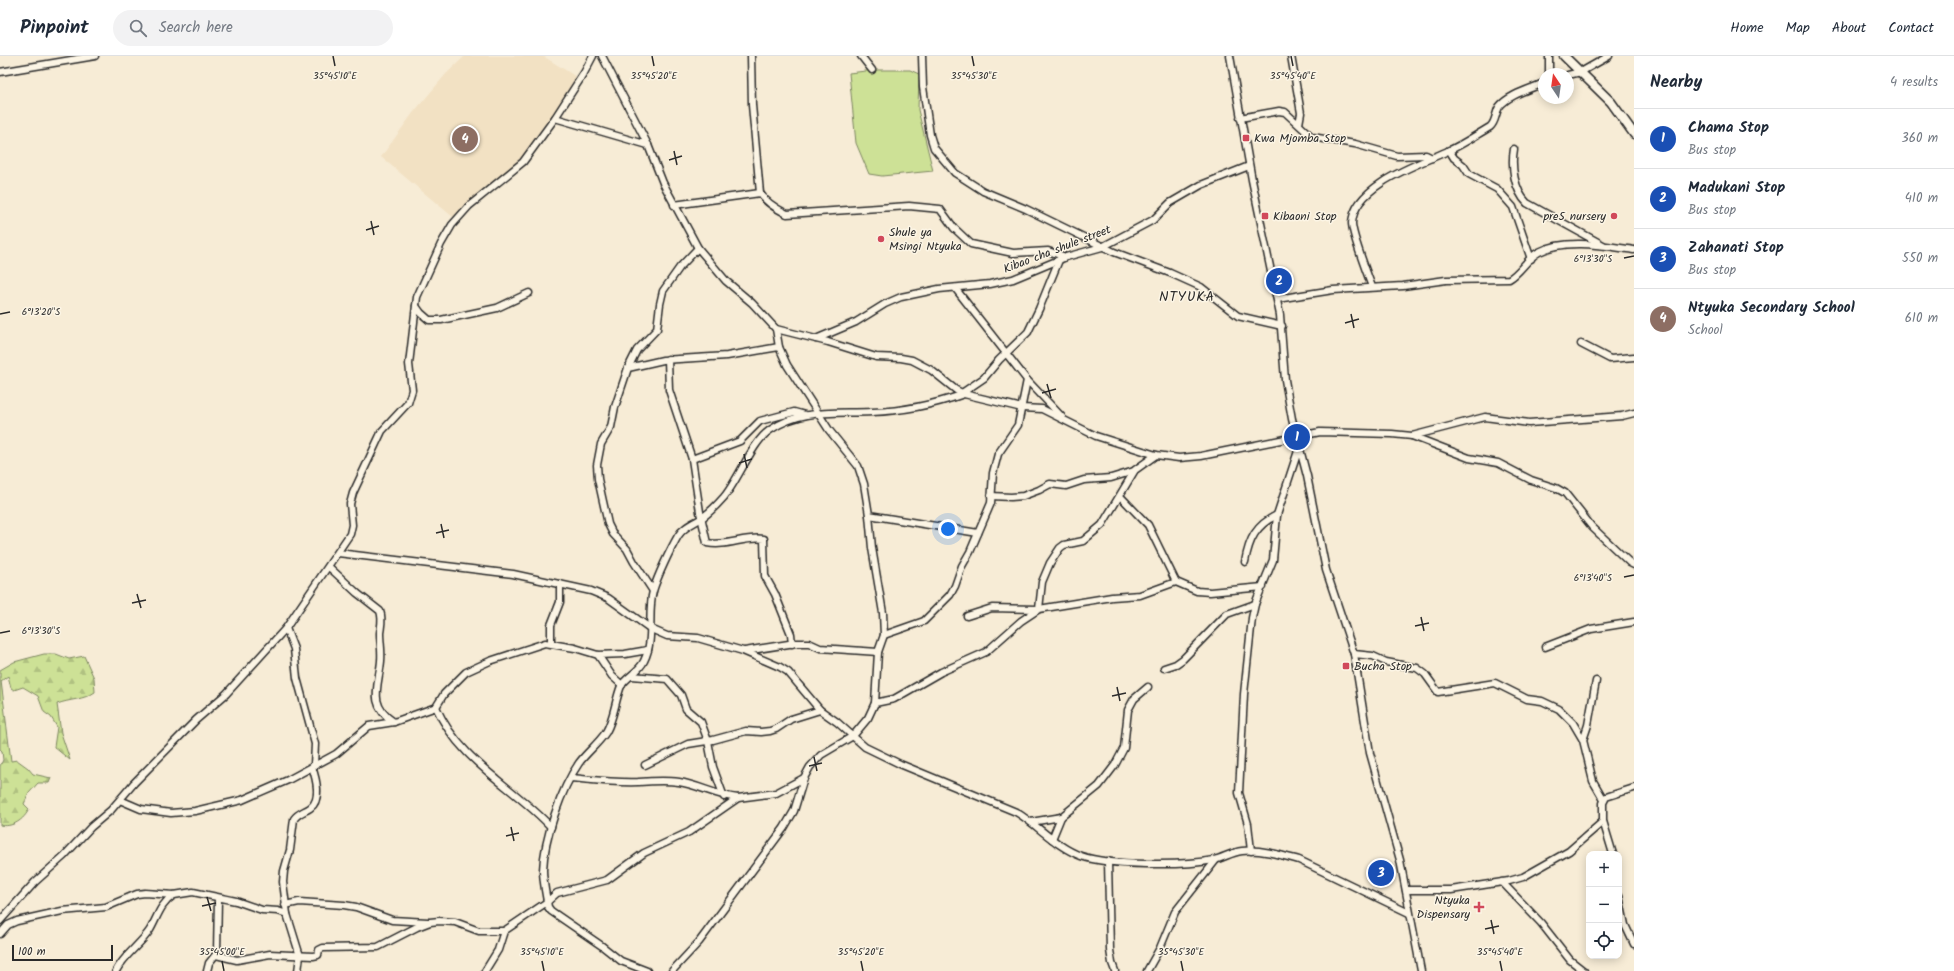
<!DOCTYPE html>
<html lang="en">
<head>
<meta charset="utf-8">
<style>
  :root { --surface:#fff; --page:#f2f2f3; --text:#1f2937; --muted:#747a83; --line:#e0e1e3; --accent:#0b8043 }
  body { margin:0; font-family:Kalam,sans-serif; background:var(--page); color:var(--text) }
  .controls { position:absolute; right:12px; bottom:12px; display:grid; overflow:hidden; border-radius:8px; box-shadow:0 2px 10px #0003 }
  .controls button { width:36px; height:36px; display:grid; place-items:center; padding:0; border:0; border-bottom:1px solid var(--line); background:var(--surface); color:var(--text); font:20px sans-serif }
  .compass { position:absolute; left:1538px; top:12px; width:36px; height:36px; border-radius:50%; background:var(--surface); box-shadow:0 2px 10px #0003; rotate:347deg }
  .scale { position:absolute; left:12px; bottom:10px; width:101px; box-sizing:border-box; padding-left:4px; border:2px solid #2b2b2b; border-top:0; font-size:11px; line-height:14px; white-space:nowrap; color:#2b2b2b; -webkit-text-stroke:3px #fcf5e5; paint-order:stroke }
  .you { position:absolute; left:948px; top:473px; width:14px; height:14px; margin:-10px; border:3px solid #fff; border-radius:50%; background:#1a73e8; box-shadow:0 0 0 6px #1a73e833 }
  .badge { display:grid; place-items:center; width:26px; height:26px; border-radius:50%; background:var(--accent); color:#fff; font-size:13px; font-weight:700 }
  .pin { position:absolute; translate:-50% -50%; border:2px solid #fff; box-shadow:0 1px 4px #0006 }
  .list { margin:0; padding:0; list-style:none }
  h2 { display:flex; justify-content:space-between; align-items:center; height:52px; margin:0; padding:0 16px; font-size:17px }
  h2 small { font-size:13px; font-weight:400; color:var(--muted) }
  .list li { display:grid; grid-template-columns:26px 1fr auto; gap:12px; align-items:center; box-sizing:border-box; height:60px; padding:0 16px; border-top:1px solid var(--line) }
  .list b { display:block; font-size:15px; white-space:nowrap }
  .list p { margin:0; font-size:13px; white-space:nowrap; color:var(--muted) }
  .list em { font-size:13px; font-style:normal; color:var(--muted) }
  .icon { flex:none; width:22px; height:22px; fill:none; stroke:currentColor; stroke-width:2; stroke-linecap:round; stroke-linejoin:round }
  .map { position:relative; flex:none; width:1634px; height:915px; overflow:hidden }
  header { display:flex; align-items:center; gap:24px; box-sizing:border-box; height:56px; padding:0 20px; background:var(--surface); border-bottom:1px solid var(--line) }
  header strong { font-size:19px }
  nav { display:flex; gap:22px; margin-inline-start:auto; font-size:14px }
  .search { width:280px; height:36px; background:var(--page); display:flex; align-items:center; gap:10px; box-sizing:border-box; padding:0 14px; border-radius:22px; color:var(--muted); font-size:15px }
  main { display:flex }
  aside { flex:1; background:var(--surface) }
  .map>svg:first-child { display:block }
  .built { fill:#f2e1c3 }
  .green { fill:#cde196; stroke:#7c8660 }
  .forest { fill:url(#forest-firs); stroke:#7c8660 }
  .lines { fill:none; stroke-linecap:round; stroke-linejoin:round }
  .minor-casing { stroke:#2b2b2b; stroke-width:9 }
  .tertiary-casing { stroke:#2b2b2b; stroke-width:11 }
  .minor { stroke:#fcf5e5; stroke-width:6 }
  .tertiary { stroke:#fcf5e5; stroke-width:8 }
  .ticks { fill:none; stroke:#2b2b2b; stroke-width:1.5 }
  .poi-dot { fill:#d1495b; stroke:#fcf5e5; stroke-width:1.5 }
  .labels { text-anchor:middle; stroke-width:3; stroke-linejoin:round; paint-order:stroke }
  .poi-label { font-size:12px; fill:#2b2b2b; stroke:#fcf5e5; text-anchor:start }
  .street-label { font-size:12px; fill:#2b2b2b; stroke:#fcf5e5 }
  .quarter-label { font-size:14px; letter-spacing:1px; fill:#2b2b2b; stroke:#fcf5e5 }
  .ticks-label { font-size:10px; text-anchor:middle; fill:#2b2b2b; stroke:#fcf5e5; stroke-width:3; stroke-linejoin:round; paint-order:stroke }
</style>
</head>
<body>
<header>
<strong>Pinpoint</strong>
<div class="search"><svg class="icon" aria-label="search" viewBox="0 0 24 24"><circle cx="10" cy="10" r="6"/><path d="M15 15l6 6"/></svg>Search here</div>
<nav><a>Home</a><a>Map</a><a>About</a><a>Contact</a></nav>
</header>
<main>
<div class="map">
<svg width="1634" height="915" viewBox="0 0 1634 915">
  <defs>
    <pattern id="forest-firs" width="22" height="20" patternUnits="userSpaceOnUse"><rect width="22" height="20" fill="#cde196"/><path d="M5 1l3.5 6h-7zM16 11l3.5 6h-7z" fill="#b0c181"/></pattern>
  </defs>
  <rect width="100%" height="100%" fill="#f7ecd6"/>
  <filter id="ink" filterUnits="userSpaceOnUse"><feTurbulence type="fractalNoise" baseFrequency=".025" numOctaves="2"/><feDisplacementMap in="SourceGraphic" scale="8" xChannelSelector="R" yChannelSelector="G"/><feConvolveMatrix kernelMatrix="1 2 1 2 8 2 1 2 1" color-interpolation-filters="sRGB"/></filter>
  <g filter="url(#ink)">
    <polygon class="built" points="465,0 543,0 578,22 556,55 520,103 453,161 381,101 413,57 446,18"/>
    <polygon class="green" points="874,14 910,14 919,18 918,54 933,115 882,120 869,118 856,87 849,17"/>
    <path class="forest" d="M44,598H56L69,603L84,600L94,622L95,636C84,644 70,643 57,648L61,677L70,704L54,691L57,671L51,661L44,656L38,640L23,631L14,634L11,632L8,620L1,625L11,705L17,704L28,712L33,718L51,722L49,727H38L29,737L24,748L29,753C24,764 12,772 0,769V710L3,704L2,695L0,693V614L14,606Z"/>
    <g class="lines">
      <defs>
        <g id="minor">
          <polyline points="602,0 648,89 663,127 698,192 726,225 752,247 776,273 779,291 787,309 829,374 858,410 864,428 869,459 872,492 883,557 884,579 878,596 875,647 868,662 853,680 821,699 810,711 804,722 794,755 784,772 699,886 672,915"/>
          <path d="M751,0L752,49L760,137C766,147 777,153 787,158L909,150L940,153L954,172L971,188L1013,197L1048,195L1066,201"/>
          <polyline points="861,0 872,14"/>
          <polyline points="922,0 923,31 930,79 934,92 955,117 983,135 1026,153 1114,196 1170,217 1201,231 1238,260 1282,270"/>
          <polyline points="1230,0 1252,124 1280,259 1285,324 1292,363 1307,420 1326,514 1354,598 1370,697 1400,804 1421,915"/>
          <polyline points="1291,0 1301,57 1299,68"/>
          <polyline points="1549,0 1549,18"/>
          <polyline points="0,16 95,0"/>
          <polyline points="1568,19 1581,16 1609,0"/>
          <polyline points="555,62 648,89"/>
          <polyline points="1240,62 1279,55 1285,56 1312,81 1355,88 1397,100 1426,99 1432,102"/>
          <path d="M1514,93C1511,110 1514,134 1527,147L1603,189"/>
          <polyline points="1449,94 1454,102 1463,109 1469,118 1497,133 1513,151 1531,203"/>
          <polyline points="674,149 760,137"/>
          <path d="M1372,231C1367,217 1352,179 1352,167C1354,129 1419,108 1448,95C1462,89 1476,79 1490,71C1496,66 1495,58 1499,51C1508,39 1530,33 1544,27"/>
          <polyline points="955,232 1027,324 1062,361"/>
          <path d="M1277,243L1333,234L1403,230L1446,224L1509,223C1521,216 1527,202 1539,196C1566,182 1605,190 1634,194"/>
          <polyline points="416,250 421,257 429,264 441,264 497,252 529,237"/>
          <polyline points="776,273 828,286 876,301 901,302 912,304 931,314 956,334 964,338 1022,352 1042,353 1096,380 1156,399 1179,402 1201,400 1320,376 1392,378 1412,380 1469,402 1498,407 1531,424 1556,432 1565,437 1592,471 1630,507 1634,509"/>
          <polyline points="816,283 856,266 885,248 901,241 939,233 990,228 1013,223 1066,201 1102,191 1153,164 1170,147 1201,129 1249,110"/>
          <polyline points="1581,288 1610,303 1634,301"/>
          <path d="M668,303L669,334L692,403L700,456L707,487C728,491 744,480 764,483L765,520L775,538L791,578L792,588"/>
          <polyline points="628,312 637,294 657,273 660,248 663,235 680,211 698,192"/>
          <polyline points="962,337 984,322 999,304 1028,276 1039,253 1059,204"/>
          <polyline points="1412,380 1485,361 1529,367 1622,360 1634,357"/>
          <polyline points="692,403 740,385 760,365 794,356 805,359"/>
          <polyline points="991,440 1011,441 1023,440 1039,434 1050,428 1066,430 1084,424 1111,422 1134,415"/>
          <polyline points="1120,440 1148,469 1176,526"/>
          <polyline points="869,459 978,477"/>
          <path d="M338,497L513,518L591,535L608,542L651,573L667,580L698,582L743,595L780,611L788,616L820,654L837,666L865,691L900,708L1016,756C1038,769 1056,791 1081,800C1110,810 1183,810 1214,804C1223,802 1232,796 1242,795C1261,793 1281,799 1299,804L1409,857"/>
          <path d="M1245,506C1249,483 1256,469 1277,459"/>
          <path d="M329,511L357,537L380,555C383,563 381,569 380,577C380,586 382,595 381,605C379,629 367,649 394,666"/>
          <polyline points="653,535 634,506 627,493 613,478 608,468 598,423 597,409 601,388 611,371 615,351 628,312 663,304 727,300 779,291"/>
          <polyline points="967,560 992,552 1039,553 1042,526 1050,507 1060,492 1064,489 1083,485 1102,469 1135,414 1156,399"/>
          <polyline points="286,572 294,593 297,622 315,688 314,709"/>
          <polyline points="884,579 924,565 950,539 955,530 962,510 970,496 991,447 993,417 998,398 1018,369 1027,324"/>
          <polyline points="551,587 551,569 560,546 560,528"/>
          <polyline points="1545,591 1591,573 1634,566"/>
          <polyline points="745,595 795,587 809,587 820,592 878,596"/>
          <polyline points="1354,598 1373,600 1386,606 1417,612 1425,618 1438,636 1495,627 1527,643 1542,645 1559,653 1573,667 1583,684 1593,725 1604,744"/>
          <polyline points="598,599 612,620 622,629"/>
          <polyline points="1164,612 1176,608 1183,603 1227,558 1255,548"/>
          <polyline points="632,620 667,623 681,639 686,653 701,666 708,685 713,711 724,741"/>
          <polyline points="875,647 894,643 941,616 986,596 1021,565 1039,553 1112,541 1140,539 1176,526 1197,535 1210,536 1263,531"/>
          <path d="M436,651C460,706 512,729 551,771"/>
          <polyline points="1583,684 1588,669 1596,625"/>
          <polyline points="645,709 688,688 713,684 746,675 761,676 770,675 776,673 791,663 820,654"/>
          <path d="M571,722C593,724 616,727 638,726C652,725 665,724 679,726C699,729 717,740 738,742"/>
          <polyline points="120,744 141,753 171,757 195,755 242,744 288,724 336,698 369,670 394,666 436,651 444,638 466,616 490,605 545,587 575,592 598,599 625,598 648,594"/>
          <polyline points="1603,765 1613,798"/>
          <polyline points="1031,766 1061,761"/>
          <polyline points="1052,783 1061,761 1099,730 1115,709 1124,692 1128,654 1134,643 1148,631"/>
          <polyline points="1251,795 1248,768 1239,737 1244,638 1252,562 1255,548 1273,504 1277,459 1299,392"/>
          <polyline points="1108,805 1110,894 1112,907 1115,915"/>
          <polyline points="1502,826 1541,867 1570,904 1584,915"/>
          <polyline points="1406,834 1451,834 1509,825 1523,821 1569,795 1599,769 1603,765 1603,747 1606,741 1634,732"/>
          <polyline points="1619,840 1625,869 1634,888"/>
          <polyline points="285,849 299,846 344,849 356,851 392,864 428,866"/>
          <polyline points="0,865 35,826 64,800 91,771 111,754 134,727 196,664 226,638 286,572 350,478 352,469 350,448 353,437 382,375 408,347 412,334 409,308 417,241 441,188 452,169 469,150 523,106 555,62 584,17 593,0"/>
          <polyline points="0,878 8,869 17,865 62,855 106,851 137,838 145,837 174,839 193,836 236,845 262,854 278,855 287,858"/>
          <polyline points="216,899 237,904 270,898 313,900 318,899 319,894 323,892 378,891 417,871 430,866 439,865 455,866 479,875 504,875"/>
          <path d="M116,915C124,899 140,889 150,874C158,860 160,848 174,839"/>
          <polyline points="207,915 209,907 217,897 218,842"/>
          <path d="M298,915L300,900L287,858L283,826L284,815L290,794L294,763C298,757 304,756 310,752C322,744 316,722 312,711"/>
          <polyline points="485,915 498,894 504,875 547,846 557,837 607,824 644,797 689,776 738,742 776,737 804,722"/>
          <path d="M647,915L621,905L602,890L551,855L548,851C546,839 543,826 543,814C544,783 561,733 579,707C587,696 598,688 606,676C614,662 615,645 621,630C626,621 639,616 644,605C655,583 647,558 653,535C658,519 670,494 678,480C683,471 694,467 702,462C710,456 717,449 724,441C739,423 752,386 770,374C803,352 835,358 872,356C905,355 933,349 964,338"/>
          <polyline points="1147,915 1160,892 1175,856 1216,804"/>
        </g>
        <polyline id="tertiary" points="1564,0 1611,46 1634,78"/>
      </defs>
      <use href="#minor" class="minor-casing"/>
      <use href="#tertiary" class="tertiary-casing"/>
      <use href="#minor" class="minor"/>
      <use href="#tertiary" class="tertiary"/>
    </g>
  </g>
  <path class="ticks" d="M333,0L335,10M652,0L654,10M972,0L974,10M1291,0L1293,10M674,95L677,109M669,104L682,100M371,165L374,179M366,174L379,170M1624,202L1634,200M0,258L10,256M1351,258L1354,272M1345,267L1359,263M1047,328L1051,342M1042,337L1056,333M744,398L747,412M739,407L752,403M441,468L444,482M436,477L449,474M1624,521L1634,519M137,538L141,552M132,547L146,544M1421,561L1424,575M1415,570L1429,567M0,577L10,575M1117,631L1120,645M1112,640L1126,637M814,701L817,715M809,710L822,707M511,771L514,785M506,780L519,777M207,841L211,855M202,850L216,847M1491,864L1494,878M1485,873L1499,870M222,905L224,915M542,905L544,915M861,905L863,915M1181,905L1183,915M1500,905L1502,915"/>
  <g class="poi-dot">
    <rect x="1242" y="78" width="8" height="8" rx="2"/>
    <rect x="1261" y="156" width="8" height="8" rx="2"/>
    <circle cx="1614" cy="160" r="4"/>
    <circle cx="881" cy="183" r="4"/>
    <rect x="1342" y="606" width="8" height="8" rx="2"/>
    <path d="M1477 845h4v4h4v4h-4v4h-4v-4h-4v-4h4z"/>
  </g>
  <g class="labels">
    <g class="poi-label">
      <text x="1254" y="86">Kwa Mjomba Stop</text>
      <text x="1273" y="164">Kibaoni Stop</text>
      <text x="1606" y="164" text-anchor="end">pre5 nursery</text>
      <text x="889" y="180">Shule ya<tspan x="889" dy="14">Msingi Ntyuka</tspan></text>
      <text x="1354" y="614">Bucha Stop</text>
      <text x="1470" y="848" text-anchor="end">Ntyuka<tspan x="1470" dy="14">Dispensary</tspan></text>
    </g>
    <g class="street-label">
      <text transform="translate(1057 193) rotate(-21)" y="4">Kibao cha shule street</text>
    </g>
    <g class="quarter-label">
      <text x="1187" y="245">NTYUKA</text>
    </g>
  </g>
  <g class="ticks-label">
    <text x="335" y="23">35°45'10"E</text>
    <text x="654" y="23">35°45'20"E</text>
    <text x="974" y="23">35°45'30"E</text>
    <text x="1293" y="23">35°45'40"E</text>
    <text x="1593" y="206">6°13'30"S</text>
    <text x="41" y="259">6°13'20"S</text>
    <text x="1593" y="525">6°13'40"S</text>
    <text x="41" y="578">6°13'30"S</text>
    <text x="222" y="899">35°45'00"E</text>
    <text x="542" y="899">35°45'10"E</text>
    <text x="861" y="899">35°45'20"E</text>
    <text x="1181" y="899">35°45'30"E</text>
    <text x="1500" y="899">35°45'40"E</text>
  </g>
</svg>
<div class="controls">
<button>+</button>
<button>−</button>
<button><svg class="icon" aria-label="locate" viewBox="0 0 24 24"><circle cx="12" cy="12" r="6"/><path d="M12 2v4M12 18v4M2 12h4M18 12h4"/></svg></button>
</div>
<svg class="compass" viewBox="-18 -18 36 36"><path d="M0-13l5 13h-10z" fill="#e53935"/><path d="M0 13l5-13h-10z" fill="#747a83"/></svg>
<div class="scale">100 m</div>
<div class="you"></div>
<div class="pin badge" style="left:1297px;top:381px;background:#1a4fb4">1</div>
<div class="pin badge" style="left:1279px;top:225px;background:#1a4fb4">2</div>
<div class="pin badge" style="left:1381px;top:817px;background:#1a4fb4">3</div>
<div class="pin badge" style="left:465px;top:83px;background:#8d6e63">4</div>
</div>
<aside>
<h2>Nearby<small>4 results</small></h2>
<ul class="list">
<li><span class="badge" style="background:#1a4fb4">1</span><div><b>Chama Stop</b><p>Bus stop</p></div><em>360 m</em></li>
<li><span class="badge" style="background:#1a4fb4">2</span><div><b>Madukani Stop</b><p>Bus stop</p></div><em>410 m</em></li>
<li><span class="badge" style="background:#1a4fb4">3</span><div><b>Zahanati Stop</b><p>Bus stop</p></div><em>550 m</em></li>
<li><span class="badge" style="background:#8d6e63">4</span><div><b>Ntyuka Secondary School</b><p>School</p></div><em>610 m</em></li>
</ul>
</aside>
</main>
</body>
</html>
